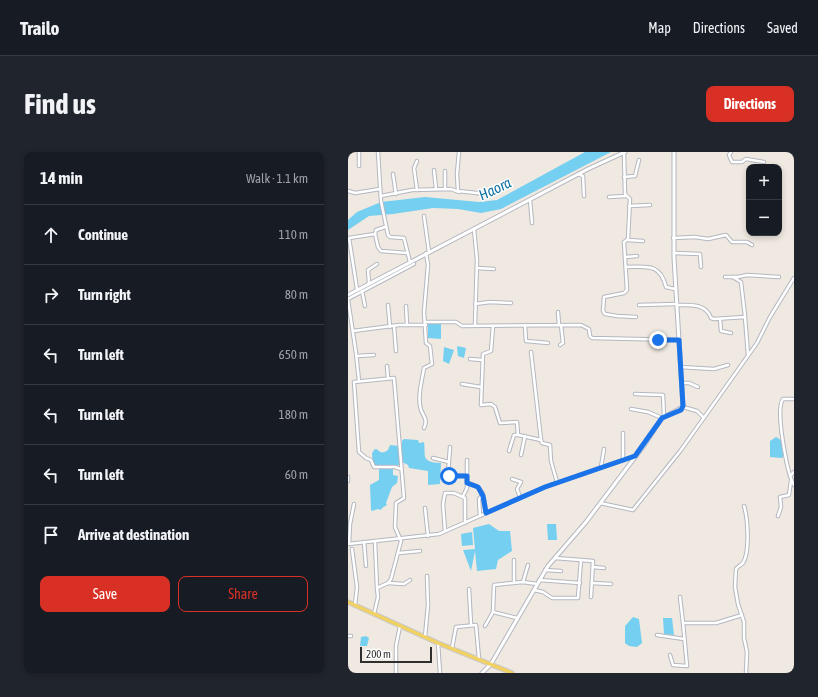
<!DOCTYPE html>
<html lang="en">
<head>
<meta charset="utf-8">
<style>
  :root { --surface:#171b24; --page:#20242c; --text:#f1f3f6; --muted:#9ea1a6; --line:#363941; --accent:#d93025 }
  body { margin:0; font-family:"Asap Condensed",sans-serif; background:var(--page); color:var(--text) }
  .controls { position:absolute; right:12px; top:12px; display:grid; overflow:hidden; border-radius:8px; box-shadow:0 2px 6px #0003 }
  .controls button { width:36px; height:36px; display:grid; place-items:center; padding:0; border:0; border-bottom:1px solid var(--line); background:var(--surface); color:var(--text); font:20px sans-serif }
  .scale { position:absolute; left:12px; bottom:10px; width:72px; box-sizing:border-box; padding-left:4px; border:2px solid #2e2e2e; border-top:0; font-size:11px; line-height:14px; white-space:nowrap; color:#2e2e2e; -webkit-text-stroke:3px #fff; paint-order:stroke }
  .stop { position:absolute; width:12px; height:12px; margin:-9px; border:3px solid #1a73e8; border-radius:50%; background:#fff }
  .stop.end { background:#1a73e8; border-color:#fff; box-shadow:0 1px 4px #0008 }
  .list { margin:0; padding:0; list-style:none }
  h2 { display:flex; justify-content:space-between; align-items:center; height:52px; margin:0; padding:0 16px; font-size:17px }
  h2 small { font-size:13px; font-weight:400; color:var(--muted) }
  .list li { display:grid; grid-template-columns:26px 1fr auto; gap:12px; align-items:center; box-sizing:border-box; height:60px; padding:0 16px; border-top:1px solid var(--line) }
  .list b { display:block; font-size:15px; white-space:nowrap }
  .list em { font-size:13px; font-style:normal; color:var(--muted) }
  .actions { display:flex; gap:8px; padding:12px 16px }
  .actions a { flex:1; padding:9px 0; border:1px solid var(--accent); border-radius:8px; text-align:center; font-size:14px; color:var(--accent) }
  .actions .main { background:var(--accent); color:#fff }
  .icon { flex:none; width:22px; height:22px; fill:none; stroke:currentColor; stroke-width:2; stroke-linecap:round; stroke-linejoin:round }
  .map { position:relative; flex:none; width:446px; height:521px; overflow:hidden; border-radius:8px }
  header { display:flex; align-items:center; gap:24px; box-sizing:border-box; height:56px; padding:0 20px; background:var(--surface); border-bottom:1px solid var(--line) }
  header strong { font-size:19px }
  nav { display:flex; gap:22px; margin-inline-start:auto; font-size:14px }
  .intro { display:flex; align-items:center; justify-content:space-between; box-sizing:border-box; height:96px; padding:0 24px }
  h1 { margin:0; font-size:28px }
  .button { padding:10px 18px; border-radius:8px; background:var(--accent); color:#fff; font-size:14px; font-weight:700 }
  main { display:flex; gap:24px; padding:0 24px }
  aside { flex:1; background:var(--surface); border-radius:8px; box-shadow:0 2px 6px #0003 }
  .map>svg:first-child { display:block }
  .water { fill:#75cff0 }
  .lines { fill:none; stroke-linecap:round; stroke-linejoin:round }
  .minor-casing { stroke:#b4b7c1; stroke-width:4.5 }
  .tertiary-casing { stroke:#b4b7c1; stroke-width:5 }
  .secondary-casing { stroke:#b4b7c1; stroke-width:5 }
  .primary-casing { stroke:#c9c9c9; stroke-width:5.5 }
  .minor { stroke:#fff; stroke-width:2.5 }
  .tertiary { stroke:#fff; stroke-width:3 }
  .secondary { stroke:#fff; stroke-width:3 }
  .primary { stroke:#f2d163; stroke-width:3.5 }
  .route { stroke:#1a73e8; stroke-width:5 }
  .labels { text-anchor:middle; stroke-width:3; stroke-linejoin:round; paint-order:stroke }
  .water-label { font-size:15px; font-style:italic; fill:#0d6fa3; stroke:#fff }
</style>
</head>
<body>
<header>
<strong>Trailo</strong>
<nav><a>Map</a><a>Directions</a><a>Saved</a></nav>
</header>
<div class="intro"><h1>Find us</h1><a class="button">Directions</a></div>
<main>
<aside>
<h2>14 min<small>Walk · 1.1 km</small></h2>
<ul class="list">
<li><svg class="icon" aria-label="ahead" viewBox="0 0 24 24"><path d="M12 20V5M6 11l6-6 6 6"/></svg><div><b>Continue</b></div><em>110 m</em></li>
<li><svg class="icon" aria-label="right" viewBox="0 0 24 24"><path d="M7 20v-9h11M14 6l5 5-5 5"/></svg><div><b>Turn right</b></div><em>80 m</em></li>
<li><svg class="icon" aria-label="left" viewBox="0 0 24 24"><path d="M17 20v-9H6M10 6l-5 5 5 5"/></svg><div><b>Turn left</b></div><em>650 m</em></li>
<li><svg class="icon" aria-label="left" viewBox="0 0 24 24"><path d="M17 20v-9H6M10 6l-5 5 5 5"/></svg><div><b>Turn left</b></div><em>180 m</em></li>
<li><svg class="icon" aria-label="left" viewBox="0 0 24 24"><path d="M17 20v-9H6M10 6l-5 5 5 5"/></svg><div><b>Turn left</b></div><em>60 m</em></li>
<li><svg class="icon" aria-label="arrive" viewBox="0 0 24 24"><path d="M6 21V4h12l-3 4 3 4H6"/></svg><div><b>Arrive at destination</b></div></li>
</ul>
<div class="actions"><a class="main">Save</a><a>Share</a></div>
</aside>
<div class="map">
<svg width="446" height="521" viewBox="0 0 446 521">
  <rect width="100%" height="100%" fill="#efe9e1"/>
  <g class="water">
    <polygon points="237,0 263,0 153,57 133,61 110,57 85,56 45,62 21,64 0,78 0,68 9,60 33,50 77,45 131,50 149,48"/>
    <polygon points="80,172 93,172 93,187 80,186"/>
    <polygon points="109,194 118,196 116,206 110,204"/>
    <polygon points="96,195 106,198 101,212 95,209"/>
    <polygon points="428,285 433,288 436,303 434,306 422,305 422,289"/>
    <path d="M56,287L70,288L71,291L76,290C78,304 72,310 93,311L92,332L80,333V319L61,316L60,313L54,310V289Z"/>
    <path d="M42,293L51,294V313L25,314L24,301L27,297C32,297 31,304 40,298Z"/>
    <polygon points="31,316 45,316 45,323 50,324 49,331 44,335 38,351 39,353 34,356 33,358 30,357 24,359 23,358 22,333 31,328"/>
    <polygon points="141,372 151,379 162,379 164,399 150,408 148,417 129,419 127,399 123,419 115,398 127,397 125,376"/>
    <polygon points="199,372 208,372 209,388 200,388"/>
    <polygon points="124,380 125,393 114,394 113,382"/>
    <polygon points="285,465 291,467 294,491 289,495 281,494 277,491 277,474"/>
    <polygon points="315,466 324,466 326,483 316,482"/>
    <polygon points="18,484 21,486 19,494 12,494 13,485"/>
  </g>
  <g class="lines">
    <defs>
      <g id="minor">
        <polyline points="11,0 11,14"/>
        <polyline points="30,0 33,49 40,83 42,85 56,86 62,110"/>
        <polyline points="111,0 109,22 110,39 138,42"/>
        <polyline points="383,0 381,3 384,10 394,10 398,7 416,10"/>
        <polyline points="276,1 277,42 282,47 280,87 276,90 279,138 276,141 256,145 255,159 257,162 269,164 288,165"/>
        <polyline points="69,9 66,16 69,38"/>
        <polyline points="86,18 88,37"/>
        <polyline points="97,19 97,37"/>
        <polyline points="45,22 48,42"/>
        <polyline points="230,22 235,24 236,44"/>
        <polyline points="276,25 287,24 291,8"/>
        <polyline points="0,39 7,41 32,37"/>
        <polyline points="33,44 64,38 103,37 111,40"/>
        <polyline points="261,45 278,44"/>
        <polyline points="182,48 184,71"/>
        <polyline points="281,54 302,53"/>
        <polyline points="76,64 81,100"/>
        <polyline points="126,77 129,108 127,173"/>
        <polyline points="27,82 28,78 37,75"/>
        <polyline points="325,86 347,85 360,87 378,83 384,90 399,90 404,93"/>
        <polyline points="280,88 295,89"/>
        <polyline points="326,101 352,102 353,115"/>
        <polyline points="277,105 289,104"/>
        <path d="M278,115C299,115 312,111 318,135L327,137"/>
        <polyline points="129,116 146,117"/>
        <polyline points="377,125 390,125 399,123 431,125"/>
        <polyline points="385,125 393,130 397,164"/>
        <polyline points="21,131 20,118 29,112"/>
        <polyline points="9,137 1,86 27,82 30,95 33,99 59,101"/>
        <polyline points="14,139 17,154"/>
        <polyline points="0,147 66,112"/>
        <polyline points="0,148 8,201 11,229"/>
        <polyline points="127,152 142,150 163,151"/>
        <polyline points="40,153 42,175"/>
        <polyline points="291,153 329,152"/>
        <path d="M329,153C341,153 358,151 363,166L366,167L397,165L400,203"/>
        <polyline points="58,154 59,173"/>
        <polyline points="210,160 211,173"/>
        <polyline points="372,167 373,179 383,181"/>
        <polyline points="77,170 108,170 114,174 233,173 241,177 242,184 244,186 331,188"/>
        <polyline points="177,173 178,189 200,191"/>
        <polyline points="46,174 48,199"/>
        <polyline points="145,174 143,199 135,202 133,253 143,252 147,255 152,271 169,270 170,283 193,288"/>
        <polyline points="5,179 51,173 78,173"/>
        <polyline points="212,193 215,191 213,173"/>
        <polyline points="183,200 193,288 194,291 202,293 203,309 209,330"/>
        <polyline points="9,204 26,203"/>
        <polyline points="122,207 134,208"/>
        <polyline points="39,214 40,226"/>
        <polyline points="332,215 366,217 380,213"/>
        <polyline points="334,231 341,231 350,235"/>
        <polyline points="114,232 133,235"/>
        <polyline points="287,242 315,243 316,264"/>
        <path d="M446,247H435C427,258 439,321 446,333"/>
        <polyline points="335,255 349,259 356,266"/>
        <polyline points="283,257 300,260 314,266"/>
        <path d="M76,276C80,268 76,265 73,258C69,245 74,229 76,216L84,212L82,194L78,191L76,160L80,113L78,101"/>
        <polyline points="102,295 100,323 119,324"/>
        <polyline points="161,299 166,283 169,283"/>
        <polyline points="173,303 177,284"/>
        <polyline points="85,306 101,310"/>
        <polyline points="275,308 275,281"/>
        <polyline points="253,315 256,297"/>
        <polyline points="442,324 446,320"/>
        <polyline points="0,325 0,329"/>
        <polyline points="164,327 173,330 169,337 172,345"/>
        <path d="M119,331C137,334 136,346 138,361"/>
        <polyline points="115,344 119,336 119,308"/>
        <polyline points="252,351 285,358 333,298 409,191 422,165 446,126"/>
        <path d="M396,354C400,367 402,400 395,411C392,414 390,414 388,417L387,435L390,452L396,470V486L399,500L398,521"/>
        <polyline points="77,356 80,384"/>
        <polyline points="132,364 131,347 135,342"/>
        <polyline points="430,364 433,355 432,345 441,343 443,329"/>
        <polyline points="97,379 95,352 97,341 106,341 117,346 117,371"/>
        <polyline points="27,389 29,436"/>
        <polyline points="16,390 18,414"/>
        <polyline points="0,392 91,382 197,335 287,304"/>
        <polyline points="1,392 2,372 6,352"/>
        <polyline points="4,397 9,435 7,453"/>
        <polyline points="51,401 72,399"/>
        <polyline points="207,406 245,409 243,445"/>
        <polyline points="166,408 166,431"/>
        <polyline points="245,415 256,416"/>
        <polyline points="197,418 213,419"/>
        <polyline points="191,428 232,431"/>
        <polyline points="175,430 180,413"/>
        <polyline points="40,431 56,432 62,428"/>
        <polyline points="244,431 263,432"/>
        <polyline points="121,437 123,472"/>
        <polyline points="186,438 195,440 204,446 230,446 233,408"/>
        <polyline points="332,445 335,471 368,471 394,463"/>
        <polyline points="145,460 169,466"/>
        <polyline points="26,462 30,445 29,436 40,431 43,427 53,389 47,375 48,351 56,346 46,226 6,230 11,300 18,306 23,308 26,315 47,315 53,317"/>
        <polyline points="137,474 145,460 146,433 175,430 189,432"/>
        <polyline points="309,483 336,487"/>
        <polyline points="0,484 3,484"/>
        <polyline points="77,485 80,453 79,424"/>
        <polyline points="90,491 92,521"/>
        <polyline points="104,496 108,475 128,473 131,507"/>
        <polyline points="322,503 325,513 339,514 335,471"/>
        <polyline points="48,521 48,494 52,474"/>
      </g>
      <polyline id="tertiary" points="134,521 143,512 200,414 238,370 297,292 314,266 335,255 326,106 326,0"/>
      <polyline id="secondary" points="0,143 240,17 277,0"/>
      <polyline id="primary" points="0,450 90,491 164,521"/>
    </defs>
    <use href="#minor" class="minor-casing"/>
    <use href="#tertiary" class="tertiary-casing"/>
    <use href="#secondary" class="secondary-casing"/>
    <use href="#primary" class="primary-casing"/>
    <use href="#minor" class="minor"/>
    <use href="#tertiary" class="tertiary"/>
    <use href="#secondary" class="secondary"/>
    <use href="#primary" class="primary"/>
  </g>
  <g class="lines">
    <polyline class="route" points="101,324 119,324 119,331 130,335 135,344 138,361 197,335 287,304 314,266 333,258 335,254 331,188 310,188"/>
  </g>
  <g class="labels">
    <g class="water-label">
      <text transform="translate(147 37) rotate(-25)" y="5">Haora</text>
    </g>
  </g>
</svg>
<div class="controls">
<button>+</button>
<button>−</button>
</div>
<div class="scale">200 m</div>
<div class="stop" style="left:101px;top:324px"></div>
<div class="stop end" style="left:310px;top:188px"></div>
</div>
</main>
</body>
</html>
